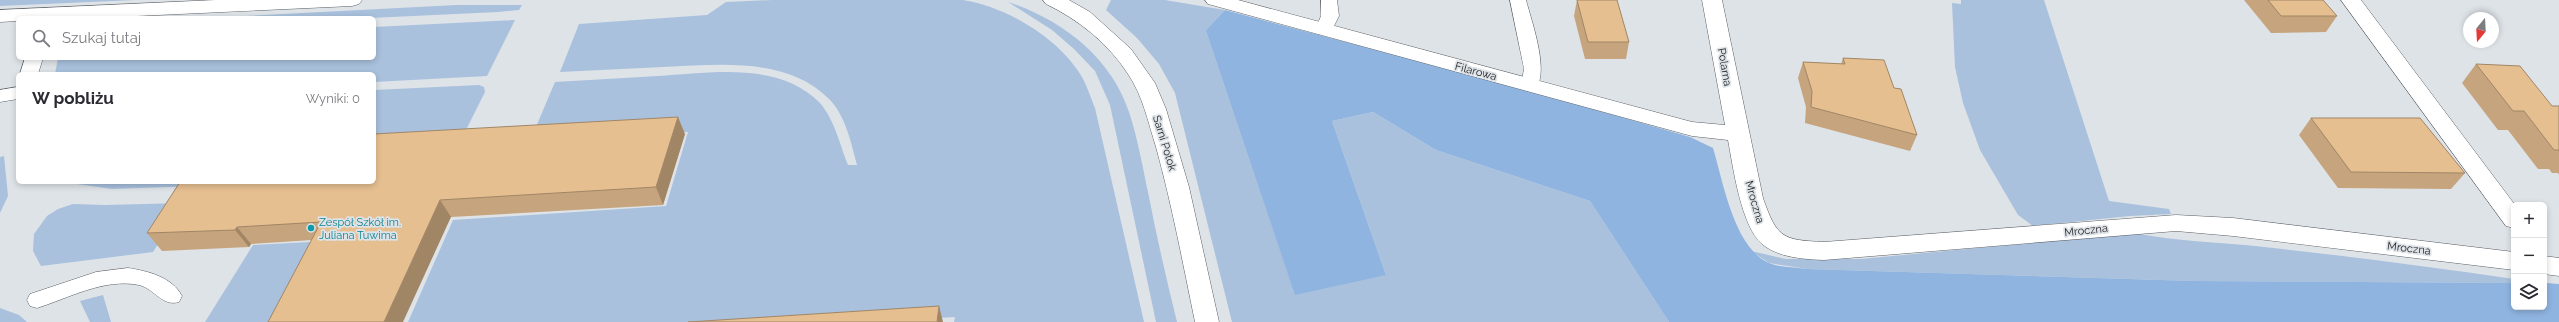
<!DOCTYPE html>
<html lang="pl">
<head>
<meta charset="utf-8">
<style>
  :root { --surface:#fff; --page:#f7f7f7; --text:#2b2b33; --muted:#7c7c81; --line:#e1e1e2 }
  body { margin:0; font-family:Raleway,sans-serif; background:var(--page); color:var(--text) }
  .controls { position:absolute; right:12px; bottom:12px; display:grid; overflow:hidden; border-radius:6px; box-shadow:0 2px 6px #0003 }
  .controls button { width:36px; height:36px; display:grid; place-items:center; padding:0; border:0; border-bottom:1px solid var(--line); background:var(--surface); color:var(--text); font:20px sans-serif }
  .compass { position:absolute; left:2463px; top:12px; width:36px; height:36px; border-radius:50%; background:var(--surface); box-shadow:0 2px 6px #0003; rotate:198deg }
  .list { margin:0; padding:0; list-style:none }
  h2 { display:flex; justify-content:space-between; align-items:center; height:52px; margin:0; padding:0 16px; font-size:17px }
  h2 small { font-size:13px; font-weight:400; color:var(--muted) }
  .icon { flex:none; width:22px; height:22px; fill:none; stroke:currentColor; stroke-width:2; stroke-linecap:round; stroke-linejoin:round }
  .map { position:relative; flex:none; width:2559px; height:322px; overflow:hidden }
  .search { position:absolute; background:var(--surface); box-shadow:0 2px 6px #0003; left:16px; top:16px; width:360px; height:44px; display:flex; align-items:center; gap:10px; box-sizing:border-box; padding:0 14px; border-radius:6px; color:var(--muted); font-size:15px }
  .panel { position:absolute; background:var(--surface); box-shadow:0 2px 6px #0003; left:16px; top:72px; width:360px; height:112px; border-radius:6px }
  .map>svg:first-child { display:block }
  .green { fill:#a9c1dd }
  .forest { fill:#8fb4e0 }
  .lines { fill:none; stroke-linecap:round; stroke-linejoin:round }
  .lane-casing { stroke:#5c6065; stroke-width:1 }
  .street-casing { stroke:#5c6065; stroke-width:1 }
  .secondary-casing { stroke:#5c6065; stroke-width:1 }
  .lane { fill:#fff; fill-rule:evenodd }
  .street { fill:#fff; fill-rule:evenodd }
  .secondary { fill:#fff; fill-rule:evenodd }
  .wall { fill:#c6a47d }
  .shaded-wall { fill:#a18666 }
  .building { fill:#e6bf91; stroke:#a18666 }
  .culture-dot { fill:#0f9aa8; stroke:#dee3e8; stroke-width:1.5 }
  .labels { text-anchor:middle; stroke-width:3.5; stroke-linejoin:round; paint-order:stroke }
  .street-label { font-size:11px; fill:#1f2123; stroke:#dee3e8 }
  .culture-label { font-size:11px; fill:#0d838f; stroke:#dee3e8; text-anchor:start }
</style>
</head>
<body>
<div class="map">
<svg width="2559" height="322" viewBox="0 0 2559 322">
  <rect width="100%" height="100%" fill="#dee3e8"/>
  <g class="green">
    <polygon points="0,0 135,0 0,6"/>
    <path d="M772,0H963C1007,7 1059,38 1082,77C1087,86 1091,98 1095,108L1144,322H954L955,317L870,322H408L453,220L666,206L688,132L530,141L555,82C589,80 624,78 658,76C710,73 778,61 819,102C834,118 840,145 848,165H857C851,143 846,116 829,99C786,56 718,65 663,67C629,69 594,70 560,72L579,24L707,15L726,2Z"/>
    <polygon points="1111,0 1165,0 1225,10 1206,30 1386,275 1332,121 1373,112 1436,150 1590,201 1669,322 1232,322 1175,93 1159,64 1137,38 1106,10"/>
    <polygon points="1961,0 2044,0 2109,201 2169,209 2171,214 2130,216 2033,226 2018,215 1980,150 1963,103 1955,67 1952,3 1961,4"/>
    <path d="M1008,2C1061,19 1111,57 1129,112C1138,139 1143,169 1149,197C1157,239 1167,281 1177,322H1156L1110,105L1095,71L1074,49L1052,30Z"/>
    <polygon points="456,5 522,5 519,10 498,12 370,18 208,18"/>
    <polygon points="515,20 487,76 374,82 374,74 55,74 58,58 374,58 374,27"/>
    <polygon points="479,85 484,87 485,92 459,144 374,149 374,90"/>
    <polygon points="4,156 8,196 0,213 0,157"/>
    <polygon points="63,182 200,182 198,186 112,189"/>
    <polygon points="184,203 153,252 41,266 33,251 34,234 47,216 58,209 73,204 105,205"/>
    <path d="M2135,233C2178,242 2221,242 2264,247C2348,256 2431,267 2514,279V283L2194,281L1808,269L1769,263L1751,251L1786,259H1861Z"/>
    <polygon points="329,241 288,322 205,322 253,245"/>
    <polygon points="103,295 111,322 90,322 80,301"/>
    <polygon points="0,308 19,315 27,322 0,322"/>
  </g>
  <path class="forest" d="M1225,10L1528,90L1690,137L1713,148C1723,181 1734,248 1769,263C1780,268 1796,267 1808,269L2194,281L2514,283V307H2544V283H2546L2559,284V322H1669L1590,201L1436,150L1373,112L1332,121L1386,275L1295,295L1206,30Z"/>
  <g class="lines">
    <defs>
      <g id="lane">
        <polygon points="1321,0 1337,0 1339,16 1330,34 1318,34 1315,30 1321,16"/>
        <path d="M1510,0H1526C1532,23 1549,69 1536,89H1524L1521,85L1524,69Z"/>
        <polygon points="25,58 43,58 38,74 20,74"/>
        <polygon points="18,87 18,99 0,102 0,90"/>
        <path d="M128,268C148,271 172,277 182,296L179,302C162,307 155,289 139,285C104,278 69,298 37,308L30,306L27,300L30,294L96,272Z"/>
      </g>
      <g id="street">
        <polygon points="216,0 362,0 359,4 352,6 93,18 18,18 18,21 0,22 0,10"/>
        <path d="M1205,0H1238L1692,122L1725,125L1702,0H1722L1763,198C1777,238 1782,240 1824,242L2176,215L2233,218L2514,252V270L2233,236L2176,231L1824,260C1804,259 1779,258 1762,244C1741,226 1733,167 1728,140L1692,136L1208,4Z"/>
        <polygon points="2341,0 2361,0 2515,205 2514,228 2506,226"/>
        <polygon points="2544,256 2559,258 2559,276 2544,274"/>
      </g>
      <path id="secondary" d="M1043,0H1069L1090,12L1131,49L1155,83L1166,109L1189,187L1219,322H1195C1183,264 1172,205 1156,147C1148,122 1143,96 1128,74C1108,43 1079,20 1046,4Z"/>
    </defs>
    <use href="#lane" class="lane-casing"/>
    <use href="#street" class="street-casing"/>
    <use href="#secondary" class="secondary-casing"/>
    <use href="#lane" class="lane"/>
    <use href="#street" class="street"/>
    <use href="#secondary" class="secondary"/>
  </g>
  <g class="wall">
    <polygon points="1577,0 1629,42 1626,59 1585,59 1574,16"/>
    <polygon points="2244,0 2323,0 2337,16 2326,32 2271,33"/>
    <polygon points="1843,58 1894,88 1917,135 1910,151 1805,123 1806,107 1798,78 1803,62 1841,64"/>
    <polygon points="2476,64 2552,106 2559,106 2559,175 2558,173 2552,173 2549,169 2538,169 2508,130 2498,130 2462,83"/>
    <polygon points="2311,118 2465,173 2451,189 2338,188 2299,135"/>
    <polygon points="685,134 663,205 451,217 312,240 251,244 249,247 162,251 147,233"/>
  </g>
  <g class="shaded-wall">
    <polygon points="678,117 685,134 663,205 656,187"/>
    <polygon points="440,200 451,217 403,322 384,322"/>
    <polygon points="237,227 251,244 249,247 235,230"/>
    <polygon points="939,306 943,322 937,322"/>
  </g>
  <g class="building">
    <polygon points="1577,0 1617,0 1629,42 1588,42"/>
    <polygon points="2268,0 2323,0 2337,16 2281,16"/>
    <polygon points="1843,58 1884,60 1894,88 1901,89 1917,135 1811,107 1812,91 1803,62 1845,64"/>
    <polygon points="2476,64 2520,66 2552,106 2559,106 2559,150 2554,150 2524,111 2513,111"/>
    <polygon points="678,117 656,187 440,200 384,322 268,322 321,222 237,227 235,230 147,233 180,182 374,182 374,134"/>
    <polygon points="2311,118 2420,118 2465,173 2351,172"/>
    <polygon points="939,306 937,322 688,322"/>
  </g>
  <circle class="culture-dot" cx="311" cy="228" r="4"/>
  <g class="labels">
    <g class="street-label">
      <text transform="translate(1725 67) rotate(80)" y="4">Polarna</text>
      <text transform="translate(1476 71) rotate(15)" y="4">Filarowa</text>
      <text transform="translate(1165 143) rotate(73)" y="4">Sarni Potok</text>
      <text transform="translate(1755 202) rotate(74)" y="4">Mroczna</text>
      <text transform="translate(2086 230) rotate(-6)" y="4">Mroczna</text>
      <text transform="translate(2409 248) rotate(7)" y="4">Mroczna</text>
    </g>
    <g class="culture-label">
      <text x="319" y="226">Zespół Szkół im.<tspan x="319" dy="13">Juliana Tuwima</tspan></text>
    </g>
  </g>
</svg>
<div class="controls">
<button>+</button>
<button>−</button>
<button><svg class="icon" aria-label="layers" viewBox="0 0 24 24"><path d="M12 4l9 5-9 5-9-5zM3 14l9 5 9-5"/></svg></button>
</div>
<svg class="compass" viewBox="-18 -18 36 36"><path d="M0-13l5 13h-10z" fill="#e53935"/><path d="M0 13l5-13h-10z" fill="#7c7c81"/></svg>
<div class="search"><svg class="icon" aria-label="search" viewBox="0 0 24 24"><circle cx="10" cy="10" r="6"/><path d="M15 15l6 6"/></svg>Szukaj tutaj</div>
<section class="panel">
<h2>W pobliżu<small>Wyniki: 0</small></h2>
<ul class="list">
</ul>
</section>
</div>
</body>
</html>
